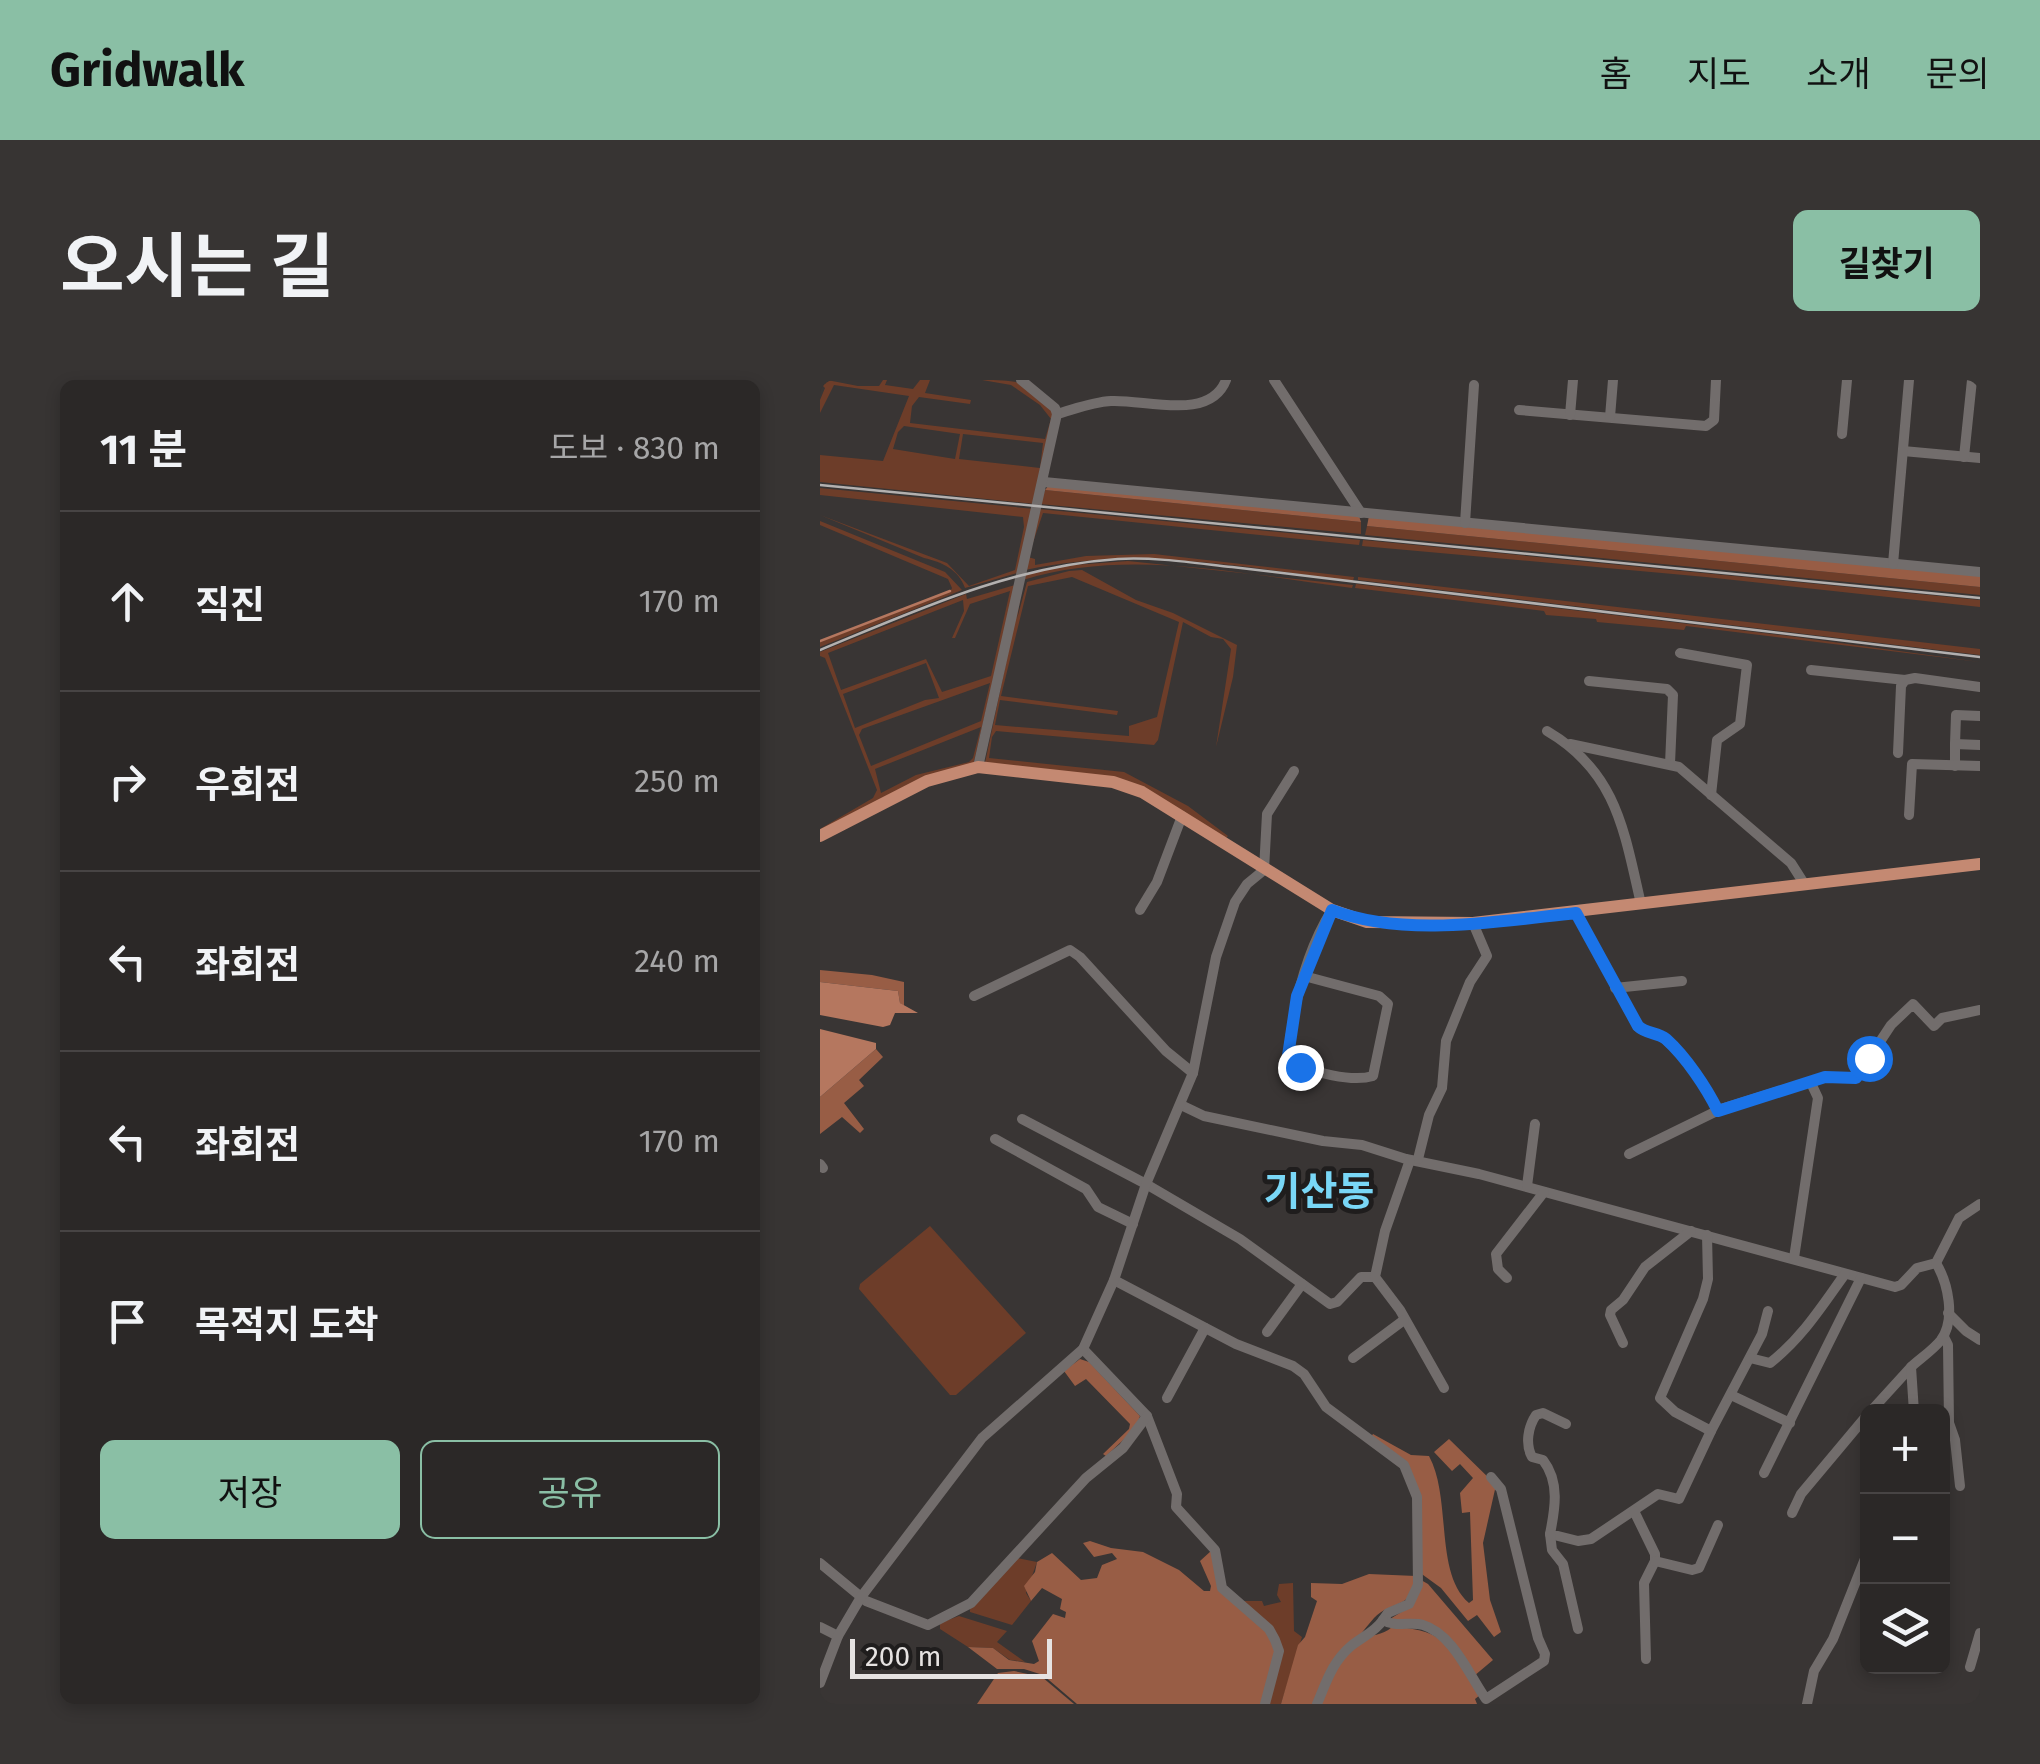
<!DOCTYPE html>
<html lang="ko">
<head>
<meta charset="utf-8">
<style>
  :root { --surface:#2b2827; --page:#373433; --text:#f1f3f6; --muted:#a6a6a7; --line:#474444; --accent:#8abfa5 }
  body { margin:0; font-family:"Fira Sans","Noto Sans KR",sans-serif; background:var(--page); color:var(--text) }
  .controls { position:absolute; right:30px; bottom:30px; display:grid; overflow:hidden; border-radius:15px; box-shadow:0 5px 15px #0003 }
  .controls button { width:90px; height:90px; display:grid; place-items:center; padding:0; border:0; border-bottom:2px solid var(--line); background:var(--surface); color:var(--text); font:50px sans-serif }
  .scale { position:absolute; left:30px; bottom:25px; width:202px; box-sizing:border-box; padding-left:10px; border:5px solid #e6e3e2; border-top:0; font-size:28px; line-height:35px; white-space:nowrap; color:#e6e3e2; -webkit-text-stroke:8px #1f1d1d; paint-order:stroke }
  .stop { position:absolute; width:30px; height:30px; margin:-22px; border:8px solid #1a73e8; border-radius:50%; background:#fff }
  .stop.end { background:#1a73e8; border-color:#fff; box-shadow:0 2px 10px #0008 }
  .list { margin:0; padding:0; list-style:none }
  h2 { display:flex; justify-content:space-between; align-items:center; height:130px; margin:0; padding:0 40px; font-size:42px }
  h2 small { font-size:32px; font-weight:400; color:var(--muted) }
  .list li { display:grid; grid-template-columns:65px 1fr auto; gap:30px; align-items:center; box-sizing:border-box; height:180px; padding:0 40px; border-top:2px solid var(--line) }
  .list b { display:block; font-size:38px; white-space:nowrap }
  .list em { font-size:32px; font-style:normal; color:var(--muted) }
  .actions { display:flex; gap:20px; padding:30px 40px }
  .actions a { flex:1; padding:22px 0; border:2px solid var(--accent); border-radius:15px; text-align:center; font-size:35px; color:var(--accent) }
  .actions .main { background:var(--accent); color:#111 }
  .icon { flex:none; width:55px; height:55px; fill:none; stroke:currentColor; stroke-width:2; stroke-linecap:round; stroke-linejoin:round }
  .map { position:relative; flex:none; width:1160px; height:1324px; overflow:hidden; border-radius:15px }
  header { display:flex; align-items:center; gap:60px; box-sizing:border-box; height:140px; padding:0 50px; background:var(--accent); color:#111 }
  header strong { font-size:48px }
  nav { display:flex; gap:55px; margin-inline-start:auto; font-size:35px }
  .intro { display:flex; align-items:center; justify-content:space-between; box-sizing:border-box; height:240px; padding:0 60px }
  h1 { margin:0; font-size:70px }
  .button { padding:25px 45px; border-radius:15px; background:var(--accent); color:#111; font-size:35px; font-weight:700 }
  main { display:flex; gap:60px; padding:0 60px }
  aside { flex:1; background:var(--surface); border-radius:15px; box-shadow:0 5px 15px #0003 }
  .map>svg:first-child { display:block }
  .green { fill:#6d3d29; fill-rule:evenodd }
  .forest { fill:#985d45 }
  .water { fill:#b5775f }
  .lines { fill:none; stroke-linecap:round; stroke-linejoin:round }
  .stream { stroke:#b5775f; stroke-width:2.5 }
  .minor { stroke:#726d6c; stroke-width:10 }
  .major { stroke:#c48972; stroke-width:12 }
  .rail { stroke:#b3b0af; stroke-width:2.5 }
  .route { stroke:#1a73e8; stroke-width:12 }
  .labels { text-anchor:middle; stroke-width:10; stroke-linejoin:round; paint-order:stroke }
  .quarter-label { font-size:40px; font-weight:bold; fill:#79d7f7; stroke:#1f1d1d }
</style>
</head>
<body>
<header>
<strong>Gridwalk</strong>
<nav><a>홈</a><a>지도</a><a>소개</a><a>문의</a></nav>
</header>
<div class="intro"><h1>오시는 길</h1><a class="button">길찾기</a></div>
<main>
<aside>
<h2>11 분<small>도보 · 830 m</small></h2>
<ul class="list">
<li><svg class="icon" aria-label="ahead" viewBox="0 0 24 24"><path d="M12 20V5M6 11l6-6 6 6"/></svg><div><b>직진</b></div><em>170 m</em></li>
<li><svg class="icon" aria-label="right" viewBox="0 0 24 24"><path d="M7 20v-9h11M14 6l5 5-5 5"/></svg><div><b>우회전</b></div><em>250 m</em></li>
<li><svg class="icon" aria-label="left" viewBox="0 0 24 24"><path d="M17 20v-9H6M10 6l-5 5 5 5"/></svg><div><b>좌회전</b></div><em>240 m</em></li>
<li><svg class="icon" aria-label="left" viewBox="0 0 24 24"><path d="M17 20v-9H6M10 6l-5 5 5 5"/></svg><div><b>좌회전</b></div><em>170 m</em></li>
<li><svg class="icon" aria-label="arrive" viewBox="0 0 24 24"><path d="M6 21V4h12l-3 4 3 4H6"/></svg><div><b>목적지 도착</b></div></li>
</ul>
<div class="actions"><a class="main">저장</a><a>공유</a></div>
</aside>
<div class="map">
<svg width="1160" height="1324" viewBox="0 0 1160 1324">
  <rect width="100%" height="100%" fill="#393534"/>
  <g class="green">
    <path d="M7,0L38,6H59L63,0H67L65,5L93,9L100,0H110L105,13L151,20L150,24L99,17L92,26L90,43L225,59L231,39L220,25L191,5L162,0C200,0 212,1 234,35L215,124L0,102V75L63,81L89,16L14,5L0,33V20L5,8L0,3L5,4ZM84,46L140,54L135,79L73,69L78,52ZM143,54L223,63L220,88L139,79Z"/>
    <path d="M0,108L215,129L201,192L145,208C139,190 122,182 104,178L0,135L127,183L149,206L195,190L204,147L203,137L0,115Z"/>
    <polygon points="225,110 541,142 541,154 220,124"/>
    <path d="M219,129L540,160L539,165L223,133L208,177L215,179V185L266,176L334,174L534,197L533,201C422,187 318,166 205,190Z"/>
    <polygon points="0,141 125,192 142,210 0,267 0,262 130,212 132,208 128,199 0,145"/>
    <polygon points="547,146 1160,207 1160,215 545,155"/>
    <polygon points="543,160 1160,220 1160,227 886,197 542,166"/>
    <path d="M308,181L533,205L532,208C425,195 309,167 203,200L204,195L240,186Z"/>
    <path d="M262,190L316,220L353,233L417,265L413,297L396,367L411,269L403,259L391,257L363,242L338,360L334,365L176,351L172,357L169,378L304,392L368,426L408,456L405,459L311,402L165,383L203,202L197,239L207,202L249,191ZM252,197L359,242L337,337L309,346V356L175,345L180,320L297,335L298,331L181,316L208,206Z"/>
    <polygon points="538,197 1160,269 1160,275 538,200"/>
    <polygon points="536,204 969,256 1160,282 866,246 864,250 777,242 776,239 726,235 724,231 535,208"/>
    <path d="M195,205L153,386L0,453V449L53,418L57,410L5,278L0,276V272L146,214L147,219ZM190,211L171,296L122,312L106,279L21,310L8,273L143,220L144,231L132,258H135L150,224ZM106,283L119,318L105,320L35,348L23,314ZM170,303L161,341L51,386L39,355L42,349ZM161,347L153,378L149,382L96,395L61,413L55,389Z"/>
    <polygon points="110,846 206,953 136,1015 130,1015 39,909 40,904"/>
    <polygon points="197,1178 217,1182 206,1213 211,1221 192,1245 150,1232 150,1226"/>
    <polygon points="473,1203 474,1251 482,1257 461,1324 448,1324 414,1221 442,1221 444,1226 461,1222 457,1215 459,1204"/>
    <polygon points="139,1236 187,1251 177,1262 205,1282 190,1280 173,1268 148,1267 120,1249 120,1243"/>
  </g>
  <g class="forest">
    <polygon points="229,105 539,136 541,142 225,110"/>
    <polygon points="549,136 1160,195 1160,207 547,146"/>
    <polygon points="0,590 52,595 84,602 84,626 80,623 78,611 0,602"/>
    <polygon points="56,669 63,677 39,700 44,706 24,723 44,749 40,753 22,737 0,754 0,717"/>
    <polygon points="260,979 269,982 320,1036 315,1049 286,1076 283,1074 309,1049 310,1044 266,999 255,1006 244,991"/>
    <path d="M553,1054L591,1075L609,1076C632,1118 614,1193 649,1223L653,1220L650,1132L642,1133L640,1113L653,1098L640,1084L632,1091L614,1072L629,1059L676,1105L663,1163L670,1220L681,1252L674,1257L657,1235L648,1241L621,1208L599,1192L596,1103L551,1057Z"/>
    <polygon points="270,1161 291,1168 323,1172 359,1190 384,1211 390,1211 391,1206 380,1181 391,1171 398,1207 449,1252 456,1265 443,1324 257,1324 223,1295 204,1289 177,1289 148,1267 173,1268 189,1280 214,1284 219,1281 212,1261 233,1234 245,1238 246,1232 240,1229 242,1219 222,1208 211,1221 204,1206 215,1192 217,1182 232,1173 261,1200 277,1198 282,1185 297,1179 292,1173 274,1177 263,1163"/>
    <path d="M549,1194L596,1196C593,1230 571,1220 554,1238C531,1264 513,1295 494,1324H461L478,1265L485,1257L497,1221L491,1217V1203L522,1204Z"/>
    <polygon points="601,1200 608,1204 673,1280 654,1296 628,1257 570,1239 588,1228"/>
    <path d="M572,1247C630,1249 631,1271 660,1315L655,1319L657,1324H498C507,1302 519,1273 541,1260C551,1254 562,1256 572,1247Z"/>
    <polygon points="194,1291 222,1297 254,1324 157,1324 178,1293"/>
  </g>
  <g class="water">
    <polygon points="0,602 78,611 80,623 98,633 75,633 70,645 63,647 0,635"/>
    <polygon points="0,649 56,663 56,669 0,717"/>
  </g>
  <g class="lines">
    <polyline class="stream" points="0,261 130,211"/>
    <g class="minor">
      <polyline points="454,0 541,133"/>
      <polyline points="699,30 886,46 894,40 896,0"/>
      <path d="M237,34C255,29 272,22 291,21C325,19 390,42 406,0"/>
      <polyline points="750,35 753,0"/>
      <polyline points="790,37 793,0"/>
      <polyline points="1022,54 1027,0"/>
      <polyline points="1083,71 1160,78"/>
      <polyline points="1144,77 1152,0"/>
      <polyline points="224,102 1160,192"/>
      <polyline points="645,143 654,5"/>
      <polyline points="1073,184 1089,0"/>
      <polyline points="860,273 927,285 920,344 897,360 891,415"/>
      <polyline points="991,290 1085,300"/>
      <polyline points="769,301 847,309 853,315 850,384"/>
      <path d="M727,351C797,392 804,451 821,524"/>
      <polyline points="750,364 859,387 971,483 985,505"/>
      <polyline points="1135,364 1136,335 1160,336"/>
      <polyline points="1078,373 1081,306 1085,300 1095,298 1160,307"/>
      <polyline points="1135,386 1135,364 1160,365"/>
      <polyline points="158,387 237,34 235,28 201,0"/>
      <polyline points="1089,435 1092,384 1160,386"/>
      <polyline points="320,530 337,502 362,436"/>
      <path d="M756,533L818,647C826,654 837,652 846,660C866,677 886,707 898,731"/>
      <path d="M484,596L559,616L568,624L553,696C530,703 493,691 471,684L468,677C473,627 485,573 512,530"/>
      <polyline points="795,608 862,601"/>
      <polyline points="154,616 250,570 260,577 346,671 373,693"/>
      <polyline points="361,725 384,736 503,761 542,765 586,779 659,794 1075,907 1081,905 1097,888 1116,883 1139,838 1160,824"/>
      <polyline points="202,739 326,804 420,859 510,924 517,922 541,897 555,897"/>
      <polyline points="175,759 266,809 278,827 313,844"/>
      <polyline points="809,774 901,729 1005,697 1036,698 1071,645 1093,624 1114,646 1122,638 1160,630"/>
      <polyline points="598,779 609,735 622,708 626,661 650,602 667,576 653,543"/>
      <polyline points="590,780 565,851 555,897 580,930 624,1008"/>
      <polyline points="0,784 3,788"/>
      <polyline points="707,806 715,744"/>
      <polyline points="887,855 888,899 883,919 840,1018 855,1032 891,1051 942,954 948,931"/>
      <polyline points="974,878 998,718 991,703"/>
      <polyline points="687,898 678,889 676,874 724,812"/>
      <path d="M294,900L416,964L473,986L484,994L506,1027L584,1085L597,1117L598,1205L589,1224L568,1233L563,1240C576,1248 590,1241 603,1245C633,1254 649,1295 666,1319L724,1281L725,1274L718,1258L681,1109L671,1097"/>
      <polyline points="1128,933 1146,951 1160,960"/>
      <polyline points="447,952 482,904"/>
      <polyline points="1124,957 1128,965 1129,1043 1135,1060 1140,1106"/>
      <polyline points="803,963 790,935 791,930 803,920 825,887 871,851"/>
      <polyline points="263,969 327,1036 357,1114 356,1127 395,1170 402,1208 449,1249 455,1260 459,1271 445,1324"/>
      <polyline points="533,978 584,940"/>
      <path d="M930,978L950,983C982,958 1002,926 1025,894"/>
      <polyline points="911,1015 970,1043"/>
      <polyline points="347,1018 385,948"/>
      <polyline points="1050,1032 1091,987"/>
      <path d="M1094,1032L1091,987C1101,978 1113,970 1121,960C1136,939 1128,903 1116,883"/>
      <path d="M746,1044L723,1033L716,1035C708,1047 705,1064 712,1077L723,1080C740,1102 735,1129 730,1154L758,1161L771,1159L838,1114L859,1119L891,1051"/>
      <polyline points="944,1093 1041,898"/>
      <polyline points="814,1131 835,1174 835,1181 824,1203 826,1279"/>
      <polyline points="972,1133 981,1114 1048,1034"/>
      <polyline points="730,1154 732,1170 743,1184 758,1249"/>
      <polyline points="835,1181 872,1190 879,1188 898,1145"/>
      <polyline points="0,1183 46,1221 108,1245 151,1223 266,1098 303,1068 327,1036"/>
      <polyline points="0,1247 18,1256"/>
      <polyline points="1150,1287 1160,1253"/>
      <polyline points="0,1303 18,1256 41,1217 162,1058 263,969 294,900 326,804 373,693 396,577 415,522 427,504 444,490 447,434 474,391"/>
      <path d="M497,1324C506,1303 512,1282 531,1266C542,1257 555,1252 563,1240"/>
      <polyline points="987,1324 994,1291 1013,1259 1048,1171"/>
    </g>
    <polyline class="major" points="0,456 107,401 158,387 293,402 322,412 512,530 547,542 653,543 1160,484"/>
    <g class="rail">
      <polyline points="0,105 1160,218"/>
      <path d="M0,270C97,230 192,186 298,179C336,177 375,183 412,187L1160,277"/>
    </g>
  </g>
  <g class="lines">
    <path class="route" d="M480,687L471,684L468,676L477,616L512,530C584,558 680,541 756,533L818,646C826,654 837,652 846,659C866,677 886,707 898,731L1005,697L1036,698L1049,678"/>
  </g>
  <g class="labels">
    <g class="quarter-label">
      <text x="499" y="825">기산동</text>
    </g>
  </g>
</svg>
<div class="controls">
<button>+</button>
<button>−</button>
<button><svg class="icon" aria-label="layers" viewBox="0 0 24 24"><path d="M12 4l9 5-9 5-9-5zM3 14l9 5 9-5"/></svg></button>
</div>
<div class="scale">200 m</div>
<div class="stop" style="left:1049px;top:678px"></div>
<div class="stop end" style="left:480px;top:687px"></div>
</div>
</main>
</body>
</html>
